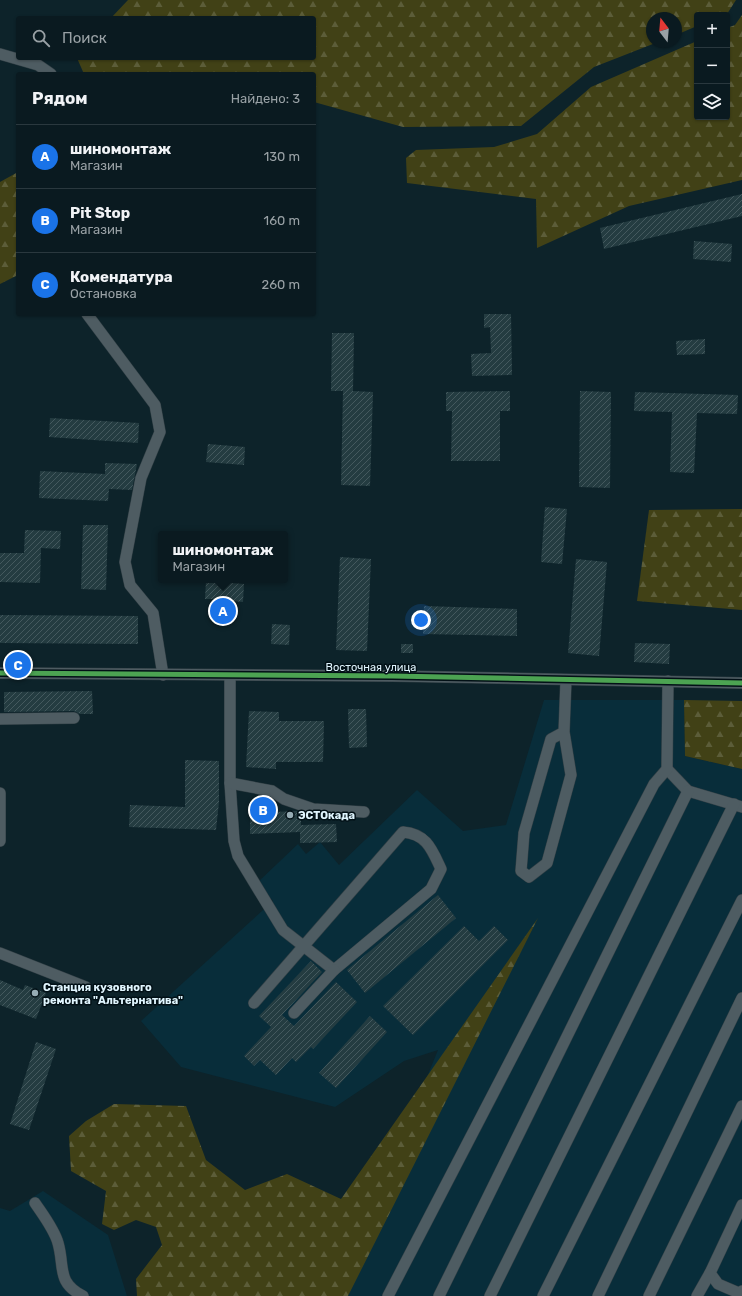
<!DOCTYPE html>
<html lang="ru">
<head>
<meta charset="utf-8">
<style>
  :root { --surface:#0a1a20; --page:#132329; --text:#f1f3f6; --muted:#99a1a5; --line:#2a383e; --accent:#1a73e8 }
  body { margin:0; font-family:Rubik,sans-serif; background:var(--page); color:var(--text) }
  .controls { position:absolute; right:12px; top:12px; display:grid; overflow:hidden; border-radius:4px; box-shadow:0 1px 3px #0004 }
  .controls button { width:36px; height:36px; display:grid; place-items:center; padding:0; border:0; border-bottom:1px solid var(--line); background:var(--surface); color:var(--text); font:20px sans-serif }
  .compass { position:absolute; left:646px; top:12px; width:36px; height:36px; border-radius:50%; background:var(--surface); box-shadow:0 1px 3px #0004; rotate:344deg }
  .you { position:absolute; left:421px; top:620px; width:14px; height:14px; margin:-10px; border:3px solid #fff; border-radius:50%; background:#1a73e8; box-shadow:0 0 0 6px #1a73e833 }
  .badge { display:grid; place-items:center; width:26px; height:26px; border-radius:50%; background:var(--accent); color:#fff; font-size:13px; font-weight:700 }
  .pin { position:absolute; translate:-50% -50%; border:2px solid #fff; box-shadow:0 1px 4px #0006 }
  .popup { position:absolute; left:158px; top:531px; width:130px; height:52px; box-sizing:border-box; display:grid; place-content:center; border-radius:4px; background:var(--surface); filter:drop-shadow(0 1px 3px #0005); font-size:13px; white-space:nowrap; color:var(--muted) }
  .popup b { font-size:15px; color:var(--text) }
  .popup::after { content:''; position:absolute; left:50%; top:100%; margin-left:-8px; border:8px solid transparent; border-top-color:var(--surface) }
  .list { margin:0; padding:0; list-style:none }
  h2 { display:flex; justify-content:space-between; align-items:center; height:52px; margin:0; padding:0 16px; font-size:17px }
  h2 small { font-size:13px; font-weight:400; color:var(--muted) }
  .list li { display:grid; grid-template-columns:26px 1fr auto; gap:12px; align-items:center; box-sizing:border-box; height:64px; padding:0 16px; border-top:1px solid var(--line) }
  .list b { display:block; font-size:15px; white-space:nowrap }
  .list p { margin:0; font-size:13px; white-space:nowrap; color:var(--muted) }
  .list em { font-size:13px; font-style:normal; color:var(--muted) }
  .icon { flex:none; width:22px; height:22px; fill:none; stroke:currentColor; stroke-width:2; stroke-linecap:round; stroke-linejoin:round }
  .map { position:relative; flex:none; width:742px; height:1296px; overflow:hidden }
  .search { position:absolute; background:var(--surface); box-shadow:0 1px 3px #0004; left:16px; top:16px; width:300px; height:44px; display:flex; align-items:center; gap:10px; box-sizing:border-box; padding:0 14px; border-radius:4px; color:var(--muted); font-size:15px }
  .panel { position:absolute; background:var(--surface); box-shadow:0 1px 3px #0004; left:16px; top:72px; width:300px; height:244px; border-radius:4px }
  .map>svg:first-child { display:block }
  .built { fill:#082d3a }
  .forest { fill:url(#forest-firs) }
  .building { fill:url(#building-hatch) }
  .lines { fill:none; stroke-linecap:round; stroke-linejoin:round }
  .minor-casing { stroke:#313f45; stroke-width:12 }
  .minor { stroke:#4e5c62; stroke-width:11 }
  .cycleway-casing { stroke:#021016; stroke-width:8 }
  .cycleway { stroke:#4ca352; stroke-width:5 }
  .poi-dot { fill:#96acb4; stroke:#021016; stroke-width:1.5 }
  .labels { text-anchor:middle; stroke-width:3; stroke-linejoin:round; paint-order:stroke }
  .street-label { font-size:11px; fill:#e0f5fe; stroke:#021016 }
  .poi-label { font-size:11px; font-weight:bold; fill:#e0f5fe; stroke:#021016; text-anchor:start }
</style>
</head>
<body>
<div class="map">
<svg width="742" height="1296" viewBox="0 0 742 1296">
  <defs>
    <pattern id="forest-firs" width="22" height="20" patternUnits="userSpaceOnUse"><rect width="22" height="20" fill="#414116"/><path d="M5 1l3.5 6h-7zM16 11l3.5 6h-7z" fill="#5c5d39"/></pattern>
    <pattern id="building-hatch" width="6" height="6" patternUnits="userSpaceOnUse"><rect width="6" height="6" fill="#243c41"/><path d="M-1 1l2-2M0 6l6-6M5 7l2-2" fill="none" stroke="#44595e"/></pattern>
  </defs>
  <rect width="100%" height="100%" fill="#0d232a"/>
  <g class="built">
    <polygon points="544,700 684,700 685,756 742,769 742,1296 337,1296 438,1050 404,1061 335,1107 181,1067 141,1021 273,901 257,883 298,844 306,854 320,842 339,865 417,790 463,831 506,825"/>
    <polygon points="43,1191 108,1235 127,1296 0,1296 0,1208 10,1211"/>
  </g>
  <g class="forest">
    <polygon points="128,0 736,0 727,14 697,15 697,26 676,35 676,18 652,18 652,42 658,42 594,67 521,126 403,127 314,102 314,74 84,74 77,58 314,58 314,18 111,18"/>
    <polygon points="742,15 742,180 629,206 537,248 536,199 407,183 406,158 416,150 494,147 537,134 591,87 697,41 697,117 727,117 727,28 735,25"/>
    <polygon points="18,172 18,275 0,284 0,182"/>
    <polygon points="742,509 742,610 637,601 649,510"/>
    <polygon points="684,700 742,701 742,769 685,756"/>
    <polygon points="538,918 348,1296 137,1296 136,1279 162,1245 156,1227 136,1220 114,1230 102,1224 106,1191 71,1171 69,1136 86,1121 114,1104 186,1106 206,1160 245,1190 287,1174 341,1199"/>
  </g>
  <g class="building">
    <polygon points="742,194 742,216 604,249 600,228"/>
    <polygon points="694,241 732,244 731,262 693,259"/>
    <polygon points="484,314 511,314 512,375 472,376 471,354 491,353 490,327 484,328"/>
    <polygon points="332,333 354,333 353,391 373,392 370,486 341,485 343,391 331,391"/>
    <polygon points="705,339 705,354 677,355 676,341"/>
    <polygon points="510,391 510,411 500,411 500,461 451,461 452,411 446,411 446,392"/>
    <polygon points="580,391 611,392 610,488 579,487"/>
    <polygon points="635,392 738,395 737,414 697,413 694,473 670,472 672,412 634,411"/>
    <polygon points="50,418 139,423 138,443 49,437"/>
    <polygon points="208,444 245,447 244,465 206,462"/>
    <polygon points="105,463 137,464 132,490 109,489 108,501 39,498 40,471 105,474"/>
    <polygon points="545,507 567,509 562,564 541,562"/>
    <polygon points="83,525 108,525 106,590 81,589"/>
    <polygon points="25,530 61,531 60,549 41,548 40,583 0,582 0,553 24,553"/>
    <polygon points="340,557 371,559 367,651 336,650"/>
    <polygon points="576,559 607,562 599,656 568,653"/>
    <polygon points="206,581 244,584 243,602 233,601 231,618 212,616 213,599 205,599"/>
    <polygon points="424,606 517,609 517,636 423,634"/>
    <polygon points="0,615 138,616 138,644 0,643"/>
    <polygon points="272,624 290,625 289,645 271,644"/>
    <polygon points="635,643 670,644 669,664 634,662"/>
    <rect x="401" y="644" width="12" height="9"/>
    <polygon points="92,691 93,714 80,714 74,711 4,712 4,692"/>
    <polygon points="348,709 366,709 367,747 349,748"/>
    <polygon points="249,711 279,712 279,721 324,721 323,762 276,762 276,769 246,767"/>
    <polygon points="185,760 219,761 219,802 216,830 129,827 130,805 185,807"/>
    <polygon points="250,804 274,804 274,812 297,811 297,819 301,819 301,825 336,824 337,842 300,843 300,832 250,834"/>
    <polygon points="438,895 456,918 365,993 347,970"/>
    <polygon points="464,926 479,941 494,926 508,940 413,1035 383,1006"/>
    <polygon points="311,961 322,972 282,1015 294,1026 336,982 357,1002 313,1049 311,1047 296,1062 292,1058 276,1075 260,1060 254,1066 244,1056 271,1027 259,1016"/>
    <polygon points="0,980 23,990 25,985 46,993 36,1019 0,1005"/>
    <polygon points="370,1016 387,1032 336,1088 319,1073"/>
    <polygon points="36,1042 56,1049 29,1130 10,1124"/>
  </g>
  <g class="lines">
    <defs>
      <g id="minor">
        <polyline points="0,54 38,65 51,74"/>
        <polyline points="87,314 155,405 160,432 141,478 125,562 130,585 153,613 163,675"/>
        <polyline points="0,673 392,676 742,683"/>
        <path d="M230,676V783L234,841L238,856L283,930L334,970L431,889L441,869C432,850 427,834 403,832L254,1003"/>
        <polyline points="0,719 74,718"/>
        <polyline points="564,732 551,739 524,833 521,871 529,877 547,863 571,775 564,732 566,680"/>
        <polyline points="667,769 688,791 742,807"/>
        <polyline points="230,783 272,791 284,799 313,809 364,812"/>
        <polyline points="0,793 0,841"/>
        <polyline points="0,953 86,987"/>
        <polyline points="294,1013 334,970"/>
        <path d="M35,1203C43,1215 54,1229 58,1243C65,1267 56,1282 83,1296"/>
        <polyline points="742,1205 710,1273 718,1284 739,1293 742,1291"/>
        <polyline points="388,1296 654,784 667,769 668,681"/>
        <polyline points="439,1296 688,791"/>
        <polyline points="490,1296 734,804"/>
        <polyline points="543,1296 742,900"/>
        <polyline points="598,1296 742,998"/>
        <polyline points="649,1296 742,1106"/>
        <polyline points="697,1296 710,1273"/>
      </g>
    </defs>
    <use href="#minor" class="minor-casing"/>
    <use href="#minor" class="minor"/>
    <defs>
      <polyline id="cycleway" points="0,673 392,676 742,683"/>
    </defs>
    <use href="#cycleway" class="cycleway-casing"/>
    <use href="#cycleway" class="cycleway"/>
  </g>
  <g class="poi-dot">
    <circle cx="290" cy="815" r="4"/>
    <circle cx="35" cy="993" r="4"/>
  </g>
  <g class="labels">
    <g class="street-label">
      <text x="371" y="671">Восточная улица</text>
    </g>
    <g class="poi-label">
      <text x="298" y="819">ЭСТОкада</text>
      <text x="43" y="991">Станция кузовного<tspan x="43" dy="13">ремонта "Альтернатива"</tspan></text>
    </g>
  </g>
</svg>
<div class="controls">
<button>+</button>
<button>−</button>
<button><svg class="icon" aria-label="layers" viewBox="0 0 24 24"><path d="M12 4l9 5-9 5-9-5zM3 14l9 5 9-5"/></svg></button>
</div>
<svg class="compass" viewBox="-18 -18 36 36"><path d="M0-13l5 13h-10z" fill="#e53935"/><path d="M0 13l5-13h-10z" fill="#99a1a5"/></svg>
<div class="you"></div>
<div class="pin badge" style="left:223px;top:611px">A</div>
<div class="popup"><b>шиномонтаж</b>Магазин</div>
<div class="pin badge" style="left:263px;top:810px">B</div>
<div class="pin badge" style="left:18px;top:665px">C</div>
<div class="search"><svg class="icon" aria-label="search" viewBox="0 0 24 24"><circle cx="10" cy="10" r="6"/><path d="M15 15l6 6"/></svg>Поиск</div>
<section class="panel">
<h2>Рядом<small>Найдено: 3</small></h2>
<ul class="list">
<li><span class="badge">A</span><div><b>шиномонтаж</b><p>Магазин</p></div><em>130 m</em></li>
<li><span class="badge">B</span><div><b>Pit Stop</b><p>Магазин</p></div><em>160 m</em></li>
<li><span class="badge">C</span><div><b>Комендатура</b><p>Остановка</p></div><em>260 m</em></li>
</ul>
</section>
</div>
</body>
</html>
